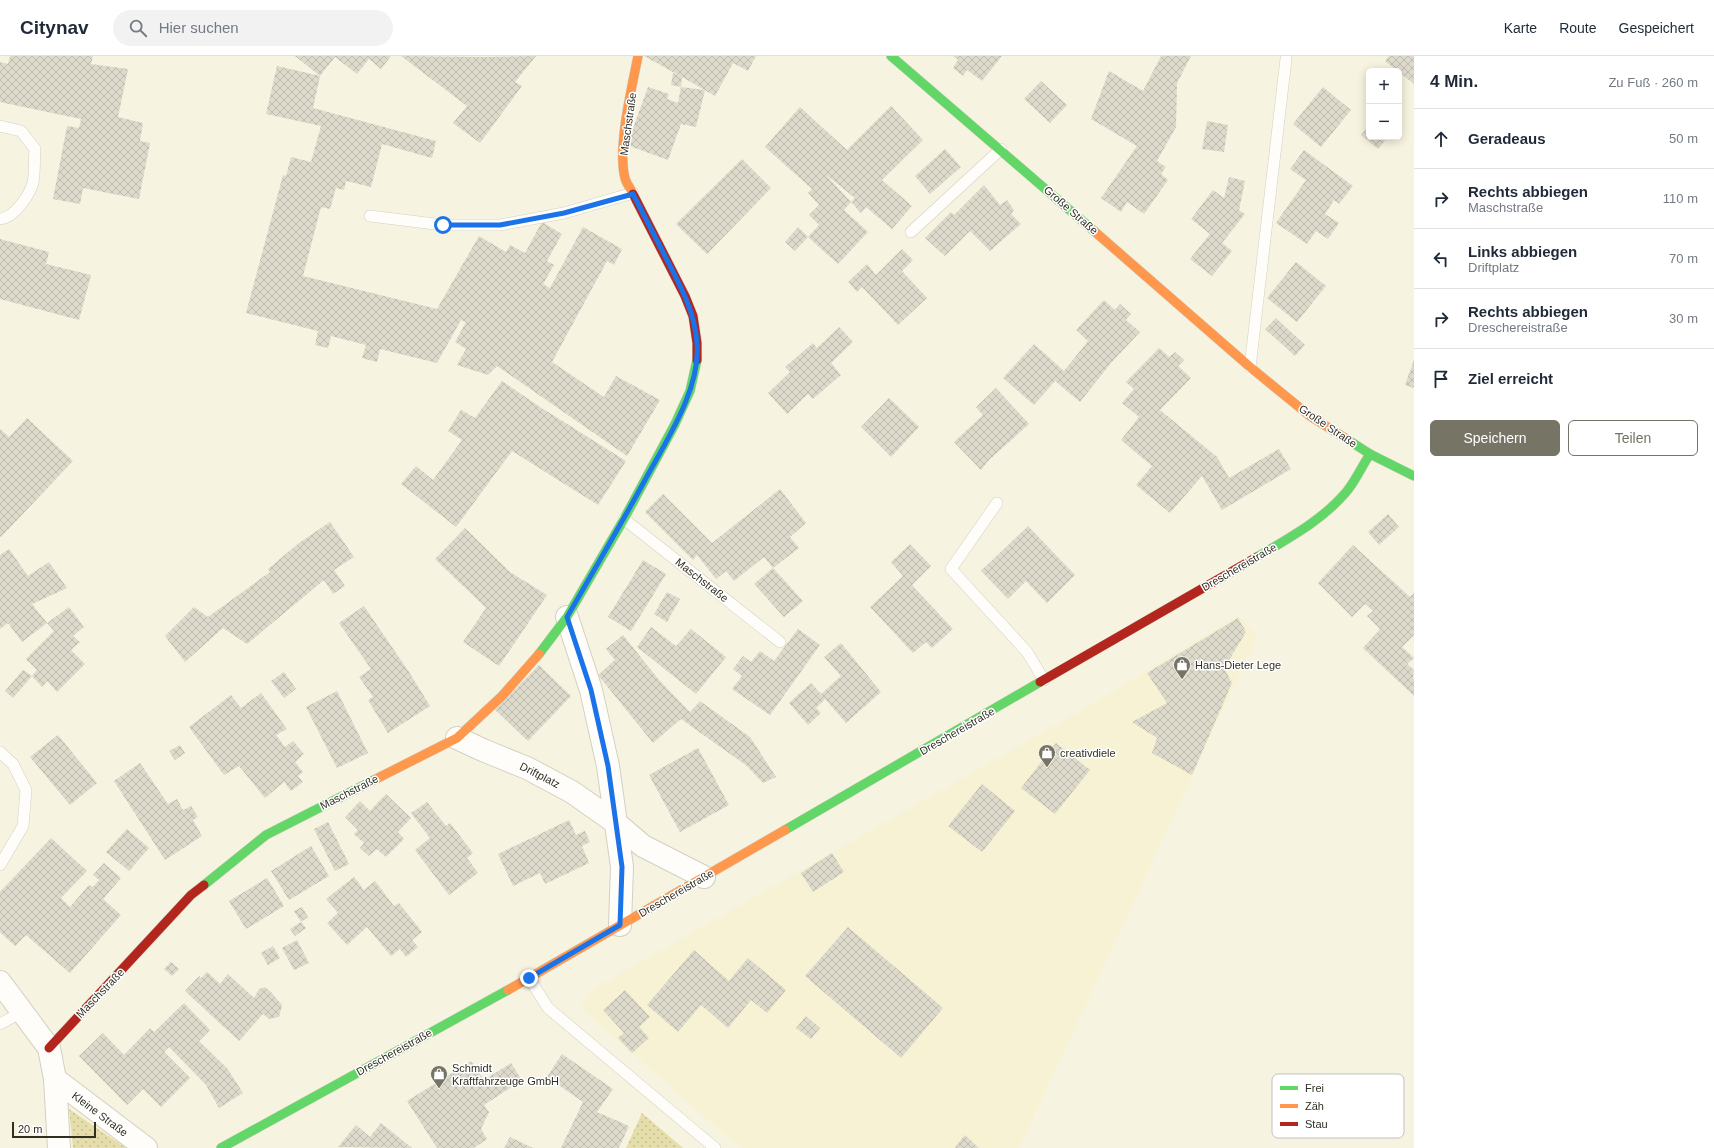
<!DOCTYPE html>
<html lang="de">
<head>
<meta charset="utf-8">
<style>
  :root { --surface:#fff; --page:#f2f2f3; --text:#1f2937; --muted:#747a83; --line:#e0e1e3; --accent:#767464 }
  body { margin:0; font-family:Arial,sans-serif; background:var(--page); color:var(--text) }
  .controls { position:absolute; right:12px; top:12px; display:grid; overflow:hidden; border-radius:6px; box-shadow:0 2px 10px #0003 }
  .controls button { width:36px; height:36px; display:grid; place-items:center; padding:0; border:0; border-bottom:1px solid var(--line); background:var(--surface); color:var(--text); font:20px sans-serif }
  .scale { position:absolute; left:12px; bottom:10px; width:84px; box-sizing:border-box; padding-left:4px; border:2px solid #312f22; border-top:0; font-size:11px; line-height:14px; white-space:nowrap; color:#312f22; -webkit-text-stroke:3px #fff; paint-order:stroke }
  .stop { position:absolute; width:12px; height:12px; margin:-9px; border:3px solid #1a73e8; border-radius:50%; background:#fff }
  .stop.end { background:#1a73e8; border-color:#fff; box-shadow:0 1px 4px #0008 }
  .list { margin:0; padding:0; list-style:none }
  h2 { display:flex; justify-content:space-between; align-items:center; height:52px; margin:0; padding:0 16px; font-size:17px }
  h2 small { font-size:13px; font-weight:400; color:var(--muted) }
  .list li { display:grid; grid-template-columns:26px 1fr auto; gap:12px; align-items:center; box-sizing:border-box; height:60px; padding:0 16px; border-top:1px solid var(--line) }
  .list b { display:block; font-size:15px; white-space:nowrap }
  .list p { margin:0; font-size:13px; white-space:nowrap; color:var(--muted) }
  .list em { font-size:13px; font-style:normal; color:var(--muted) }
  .actions { display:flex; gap:8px; padding:12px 16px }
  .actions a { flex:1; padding:9px 0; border:1px solid var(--accent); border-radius:6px; text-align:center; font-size:14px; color:var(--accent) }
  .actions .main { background:var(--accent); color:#fff }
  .icon { flex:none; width:22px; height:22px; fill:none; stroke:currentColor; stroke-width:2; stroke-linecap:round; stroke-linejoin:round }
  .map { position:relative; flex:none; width:1414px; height:1092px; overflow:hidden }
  header { display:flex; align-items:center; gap:24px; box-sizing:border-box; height:56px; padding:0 20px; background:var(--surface); border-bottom:1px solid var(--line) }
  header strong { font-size:19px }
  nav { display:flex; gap:22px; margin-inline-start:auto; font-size:14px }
  .search { width:280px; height:36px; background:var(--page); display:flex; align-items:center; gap:10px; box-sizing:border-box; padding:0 14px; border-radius:22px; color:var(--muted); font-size:15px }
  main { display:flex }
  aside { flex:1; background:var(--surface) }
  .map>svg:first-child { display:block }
  .built { fill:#f7f2d3 }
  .grass { fill:url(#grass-dots) }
  .building { fill:url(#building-cross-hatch); fill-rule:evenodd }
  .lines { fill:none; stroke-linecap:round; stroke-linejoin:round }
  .lane-casing { stroke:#d3d0c2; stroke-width:12 }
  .street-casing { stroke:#d3d0c2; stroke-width:24 }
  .fast-casing { stroke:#d3d0c2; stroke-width:10 }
  .slow-casing { stroke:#d3d0c2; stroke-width:10 }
  .jam-casing { stroke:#d3d0c2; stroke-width:10 }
  .lane { stroke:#fefdfa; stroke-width:11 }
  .street { stroke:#fefdfa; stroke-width:22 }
  .fast { stroke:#63d668; stroke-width:9 }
  .slow { stroke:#ff974d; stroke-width:9 }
  .jam { stroke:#b3261e; stroke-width:9 }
  .route { stroke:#1a73e8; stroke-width:5 }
  .labels { text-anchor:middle; stroke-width:3; stroke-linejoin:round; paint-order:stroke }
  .street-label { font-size:11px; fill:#312f22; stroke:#fff }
  .poi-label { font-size:11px; fill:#312f22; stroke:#fff; text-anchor:start }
  .key { fill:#fff; stroke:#c1c1bd; stroke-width:1 }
  .key-label { font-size:11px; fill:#312f22 }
</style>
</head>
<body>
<header>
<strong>Citynav</strong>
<div class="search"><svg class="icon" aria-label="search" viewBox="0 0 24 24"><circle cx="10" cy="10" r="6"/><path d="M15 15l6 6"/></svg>Hier suchen</div>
<nav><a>Karte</a><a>Route</a><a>Gespeichert</a></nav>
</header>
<main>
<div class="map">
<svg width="1414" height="1092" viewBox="0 0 1414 1092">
  <defs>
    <pattern id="grass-dots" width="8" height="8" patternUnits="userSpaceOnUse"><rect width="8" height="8" fill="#e5ddaa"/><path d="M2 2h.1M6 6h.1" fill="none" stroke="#c5be92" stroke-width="1.8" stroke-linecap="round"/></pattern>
    <pattern id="building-cross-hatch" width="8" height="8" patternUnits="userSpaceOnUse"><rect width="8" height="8" fill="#dddacc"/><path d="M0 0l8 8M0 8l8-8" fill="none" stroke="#bebbaf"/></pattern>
  </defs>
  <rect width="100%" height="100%" fill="#f6f3e0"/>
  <polygon class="built" points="1239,559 1257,581 1019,1092 740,1092 581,952 590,935 1087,651"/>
  <g class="grass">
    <polygon points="69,1053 126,1092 73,1092"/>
    <polygon points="642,1057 683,1092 626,1092"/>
  </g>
  <g class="building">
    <polygon points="10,0 93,0 91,8 128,13 118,61 143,67 140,85 150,87 139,143 83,132 80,148 53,143 67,70 79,72 81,63 0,46 0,6 8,8"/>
    <polygon points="295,0 391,0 381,13 369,3 357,18 335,1 320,20"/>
    <polygon points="401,0 484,1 536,0 515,26 522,30 480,87 453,67 467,50"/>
    <polygon points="644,0 756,0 748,15 733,7 715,40 682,21 681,31 671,29 673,17 682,21"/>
    <polygon points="953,0 1002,0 982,25 967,14 963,20 953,12 958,4"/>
    <polygon points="1161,0 1191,0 1177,27 1176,71 1157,105 1166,111 1161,118 1168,124 1144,158 1127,146 1121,156 1101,142 1137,90 1091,63 1109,15 1143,35"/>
    <polygon points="1389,0 1414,0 1414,28 1385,5"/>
    <polygon points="277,10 320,20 313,52 436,85 432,102 382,88 371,131 346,125 344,134 336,132 330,153 321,151 303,220 437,253 479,180 506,196 510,189 525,197 542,166 562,178 547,205 554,209 543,228 550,232 583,171 622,193 614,209 607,205 552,306 604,341 616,320 660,344 627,400 497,310 488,319 457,309 466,293 455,286 466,266 461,264 437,307 380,293 377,306 362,302 366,289 331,280 328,292 315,289 318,275 246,257 283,119 286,120 291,101 311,106 321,70 266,58"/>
    <polygon points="1041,25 1067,49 1050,67 1024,43"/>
    <polygon points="648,31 669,38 667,43 678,47 681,31 705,34 696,71 681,68 668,104 627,89"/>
    <polygon points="1323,31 1351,54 1321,91 1293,68"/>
    <path d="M891,50L923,84L882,124L912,150L892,173L866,151L861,157L851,146L844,154L868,176L838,208L808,181L819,169L809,159L819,149L808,137L812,133L765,91L800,51L847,94ZM825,118L855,142L851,146Z"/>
    <polygon points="1207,65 1228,69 1224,96 1202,93"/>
    <polygon points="1369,70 1369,81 1388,81 1378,93 1361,79"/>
    <polygon points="945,93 961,111 930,138 915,120"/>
    <polygon points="1304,94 1353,130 1339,148 1334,144 1325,158 1339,167 1328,183 1316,175 1307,188 1276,167 1306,124 1290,113"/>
    <polygon points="742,103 771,132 707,198 676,168"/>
    <polygon points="1229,121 1245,125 1239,154 1245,158 1222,187 1232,195 1212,220 1190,203 1210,178 1191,163 1213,134 1224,142"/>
    <polygon points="984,129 1000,149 1007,144 1014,154 1011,158 1021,168 990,195 970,175 945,200 925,182 951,156 954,159"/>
    <polygon points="798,171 808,181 795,195 785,186"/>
    <polygon points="0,183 49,196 46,208 91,219 79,264 0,243"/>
    <polygon points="902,193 913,204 902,215 927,242 898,269 862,231 857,236 848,226 867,208 876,219"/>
    <polygon points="1296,206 1326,230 1297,266 1267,242"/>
    <polygon points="1104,244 1115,254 1120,248 1131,258 1126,264 1140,276 1111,307 1080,346 1055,325 1034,349 1003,322 1034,288 1064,315 1088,285 1076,274"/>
    <polygon points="1276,262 1305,289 1295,300 1265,273"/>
    <polygon points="839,271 853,286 831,307 841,319 813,343 808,338 787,358 768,337 790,316 785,311 813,287 817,292"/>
    <polygon points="1159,292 1169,301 1175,296 1184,304 1178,310 1191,322 1160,354 1217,401 1229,422 1279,393 1291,413 1222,454 1202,420 1170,457 1136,429 1152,410 1121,384 1139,361 1122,347 1134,333 1126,326"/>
    <polygon points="1414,304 1414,332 1405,329"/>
    <polygon points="502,325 540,351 626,405 598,449 512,395 456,471 401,428 416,410 433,424 462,384 448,375 461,354 475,362"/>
    <polygon points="996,332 1029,368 989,404 981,414 954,386 983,359 976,351"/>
    <polygon points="889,342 919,371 891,401 861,371"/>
    <polygon points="27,362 73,405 1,481 0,480 0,373 9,381"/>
    <polygon points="780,433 806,467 790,481 799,492 773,512 764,501 734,525 726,515 716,523 697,499 693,504 645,456 663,438 712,487"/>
    <polygon points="1388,458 1399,471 1379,489 1368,476"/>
    <polygon points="330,466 354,501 334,514 345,530 333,538 324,524 247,588 223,572 185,606 165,580 194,551 208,561 270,516 268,513 299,487"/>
    <polygon points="1028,470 1075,519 1047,547 1026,525 1008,543 981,515"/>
    <polygon points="465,472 510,516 547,539 499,610 463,586 486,552 435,503"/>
    <polygon points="910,488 931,510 912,529 953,573 932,592 926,586 913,597 870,551 903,520 891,506"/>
    <polygon points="1353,489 1410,541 1414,537 1414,579 1402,591 1414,602 1407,608 1414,614 1413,622 1414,623 1414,640 1363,592 1380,573 1367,560 1373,555 1365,548 1352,561 1318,527"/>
    <polygon points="9,493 28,520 49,506 67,532 32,548 47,567 22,586 8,567 0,573 0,499"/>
    <polygon points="643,504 666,518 631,575 608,561"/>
    <polygon points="773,512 803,545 784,561 754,528"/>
    <polygon points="667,536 680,543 667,566 654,558"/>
    <polygon points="364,550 409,616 430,650 388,677 368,644 373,641 359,621 371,613 339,567"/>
    <polygon points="69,551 84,571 73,580 80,586 71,594 85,608 57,636 47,625 42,631 32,620 37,614 26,603 54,575 47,567"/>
    <polygon points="1238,562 1246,576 1224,612 1232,627 1192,719 1152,697 1157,682 1132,666 1167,647 1147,617"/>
    <polygon points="651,571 676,590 691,573 726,601 696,638 637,591"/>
    <polygon points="798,573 820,589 770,659 732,633 742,620 733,613 743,600 751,606 760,595 774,605"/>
    <polygon points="623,579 659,624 690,656 700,645 750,681 776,721 763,727 747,710 681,663 653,687 598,619 615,604 606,593"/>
    <polygon points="841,587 881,636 846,667 825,643 816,652 821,657 808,669 789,647 811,627 821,638 841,620 824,601"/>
    <polygon points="539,609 571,640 528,685 495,654"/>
    <polygon points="23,614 32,620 13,642 5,635"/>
    <polygon points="284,616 296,633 284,642 271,625"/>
    <polygon points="337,635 368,697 337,712 306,651"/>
    <polygon points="261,637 287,673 276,679 285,691 293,685 304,698 295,706 303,716 298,720 303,726 291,735 284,726 265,742 239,710 224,719 189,671 231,639 241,652"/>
    <polygon points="58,679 97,727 70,749 30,701"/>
    <polygon points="1056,687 1090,714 1055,758 1021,732"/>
    <polygon points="180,689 185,697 175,704 169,695"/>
    <polygon points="698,692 729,749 680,776 649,719"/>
    <polygon points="140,707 168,748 177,743 183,754 191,750 198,761 193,764 202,780 165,804 114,725"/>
    <polygon points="982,728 1015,755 982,796 948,770"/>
    <polygon points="386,738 411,762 398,776 404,783 386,801 377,793 369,800 360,792 364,787 354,778 358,774 345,761 360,745 370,755"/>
    <polygon points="427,746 446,770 450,767 473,797 467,802 478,817 449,839 415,794 430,782 411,757"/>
    <polygon points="569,764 576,779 585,775 590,786 582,790 589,807 545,828 540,817 513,830 498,798"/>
    <polygon points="328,766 349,808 335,815 314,773"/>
    <polygon points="127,773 149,792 129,815 106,796"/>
    <polygon points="51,782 87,815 61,842 70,851 89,829 93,831 99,824 93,819 104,807 121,822 103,843 121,859 70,917 26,879 15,890 0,876 0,836"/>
    <polygon points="311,790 329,820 289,844 271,815"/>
    <polygon points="832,797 844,816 813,836 801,817"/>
    <polygon points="354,821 364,834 375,825 394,850 399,847 422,876 412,884 418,891 406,901 400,893 391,900 367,871 347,889 327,867 338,857 326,843"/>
    <polygon points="267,822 284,850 246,873 229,845"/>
    <polygon points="302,851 308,861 301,866 294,855"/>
    <polygon points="301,866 306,872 295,880 290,873"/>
    <polygon points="848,871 943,952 901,1002 805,920"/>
    <polygon points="297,884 309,907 294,914 282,892"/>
    <polygon points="273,890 280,902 268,909 261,897"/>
    <polygon points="694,894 729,925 748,902 786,934 767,957 751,944 728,972 701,949 678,976 647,949"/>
    <polygon points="171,906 179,913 172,920 164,913"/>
    <polygon points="207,916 220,928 228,918 254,942 259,933 265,931 271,936 282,949 279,961 269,963 263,958 239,985 185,935 199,920 201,922"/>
    <polygon points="625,934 650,961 639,971 649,982 632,997 618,982 624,977 603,954"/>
    <polygon points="184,947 210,974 199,985 227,1012 243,1037 219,1052 206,1029 169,991 164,996 190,1022 161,1051 143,1033 127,1049 79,1000 103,977 124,999 150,972 154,976"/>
    <polygon points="806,960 820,972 811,983 796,972"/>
    <polygon points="562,998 613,1033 597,1056 629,1070 619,1092 561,1092 583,1046 547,1021"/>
    <polygon points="471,1005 484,1024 511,1007 522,1024 484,1049 489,1056 481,1073 487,1083 474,1092 437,1092 407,1045"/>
    <polygon points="381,1067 412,1092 338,1091 356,1069 370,1081"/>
    <polygon points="965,1079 979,1092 956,1092 955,1091"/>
    <polygon points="510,1081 533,1092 504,1092"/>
  </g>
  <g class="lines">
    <defs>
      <g id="lane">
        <path d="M0,70L21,75L35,93C34,104 35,117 33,127C29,140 14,162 0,163"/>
        <polyline points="370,160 443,169 500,169 564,157 633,137"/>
        <polyline points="911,176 1001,93"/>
        <polyline points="1250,311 1286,3"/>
        <polyline points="997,447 951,513 1027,596 1044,624"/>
        <polyline points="624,463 780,586"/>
        <polyline points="0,696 13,708 26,734 23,770 0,809"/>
        <polyline points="529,922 548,952 715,1092"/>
        <polyline points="0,968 22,956"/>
      </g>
      <g id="street">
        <polyline points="567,561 591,634 608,710 622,811 620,869"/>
        <polyline points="457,682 485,695 527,712 572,736 616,767 643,790 704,821"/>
        <polyline points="0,926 49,992 55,1023 59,1092"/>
        <polyline points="55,1023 146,1092"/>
      </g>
      <g id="fast">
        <polyline points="891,0 1094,175"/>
        <polyline points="1345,382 1370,398 1414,420"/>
        <path d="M1257,501C1289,482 1323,464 1347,435C1356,424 1362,410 1370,398"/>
        <polyline points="539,598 567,561 624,463 675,368 690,335 697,304"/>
        <polyline points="785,774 1040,626"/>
        <polyline points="204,829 266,779 374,724"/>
        <polyline points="221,1092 508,934"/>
      </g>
      <g id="slow">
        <path d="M633,138C631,133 626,127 625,122C617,92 632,31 638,0"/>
        <polyline points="1094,175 1250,311 1310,360 1345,382"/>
        <polyline points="374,724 457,682 502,640 539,598"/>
        <polyline points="508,934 785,774"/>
      </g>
      <g id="jam">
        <polyline points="633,138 685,240 693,260 697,287 697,304"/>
        <polyline points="1040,626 1257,501"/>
        <polyline points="49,992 191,839 204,829"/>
      </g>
    </defs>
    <use href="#lane" class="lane-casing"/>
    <use href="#street" class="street-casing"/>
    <use href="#fast" class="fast-casing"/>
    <use href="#slow" class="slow-casing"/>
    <use href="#jam" class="jam-casing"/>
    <use href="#lane" class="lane"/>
    <use href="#street" class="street"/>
    <use href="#fast" class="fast"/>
    <use href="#slow" class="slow"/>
    <use href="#jam" class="jam"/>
  </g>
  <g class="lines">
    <path class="route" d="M443,169H500L564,157L633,138C644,159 655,181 666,202C680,229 695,256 697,287C701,333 666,385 645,424C620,470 593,516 567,561L591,634L608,710L622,811L620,869L529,922"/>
  </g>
  <defs>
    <symbol id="shop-pin" viewBox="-11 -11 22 30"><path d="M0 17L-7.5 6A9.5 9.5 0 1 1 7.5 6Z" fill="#767464" stroke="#fff"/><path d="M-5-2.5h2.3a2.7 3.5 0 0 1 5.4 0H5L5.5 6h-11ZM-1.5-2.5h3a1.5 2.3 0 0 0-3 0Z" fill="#fff"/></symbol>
  </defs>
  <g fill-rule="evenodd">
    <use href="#shop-pin" x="1172" y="599" width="20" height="27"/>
    <use href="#shop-pin" x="1037" y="687" width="20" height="27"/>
    <use href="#shop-pin" x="429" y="1008" width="20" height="27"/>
  </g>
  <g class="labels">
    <g class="street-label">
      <text transform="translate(628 68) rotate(-82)" y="4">Maschstraße</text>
      <text transform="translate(1071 154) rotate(41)" y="4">Große Straße</text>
      <text transform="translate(1328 370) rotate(34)" y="4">Große Straße</text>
      <text transform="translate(1239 511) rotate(-30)" y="4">Dreschereistraße</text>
      <text transform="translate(702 524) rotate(38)" y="4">Maschstraße</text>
      <text transform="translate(957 675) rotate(-30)" y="4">Dreschereistraße</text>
      <text transform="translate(540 719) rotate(27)" y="4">Driftplatz</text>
      <text transform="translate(349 736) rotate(-27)" y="4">Maschstraße</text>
      <text transform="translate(676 837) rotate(-30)" y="4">Dreschereistraße</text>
      <text transform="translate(100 937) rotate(-46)" y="4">Maschstraße</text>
      <text transform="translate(394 996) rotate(-29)" y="4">Dreschereistraße</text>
      <text transform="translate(100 1058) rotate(37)" y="4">Kleine Straße</text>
    </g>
    <g class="poi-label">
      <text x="1195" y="613">Hans-Dieter Lege</text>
      <text x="1060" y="701">creativdiele</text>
      <text x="452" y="1016">Schmidt<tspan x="452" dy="13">Kraftfahrzeuge GmbH</tspan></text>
    </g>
  </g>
  <rect x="1272" y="1018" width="132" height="64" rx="6" class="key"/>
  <rect x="1280" y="1030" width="18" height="4" fill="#63d668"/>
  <rect x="1280" y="1048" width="18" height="4" fill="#ff974d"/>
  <rect x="1280" y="1066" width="18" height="4" fill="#b3261e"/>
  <g class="key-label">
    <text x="1305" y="1036">Frei</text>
    <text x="1305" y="1054">Zäh</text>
    <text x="1305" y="1072">Stau</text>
  </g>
</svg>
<div class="controls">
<button>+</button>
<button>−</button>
</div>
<div class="scale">20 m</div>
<div class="stop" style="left:443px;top:169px"></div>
<div class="stop end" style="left:529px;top:922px"></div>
</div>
<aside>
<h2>4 Min.<small>Zu Fuß · 260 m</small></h2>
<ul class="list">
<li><svg class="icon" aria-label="ahead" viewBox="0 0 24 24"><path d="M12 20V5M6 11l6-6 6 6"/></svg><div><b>Geradeaus</b></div><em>50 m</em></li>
<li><svg class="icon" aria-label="right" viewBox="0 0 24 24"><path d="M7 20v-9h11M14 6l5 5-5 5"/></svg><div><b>Rechts abbiegen</b><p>Maschstraße</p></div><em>110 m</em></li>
<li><svg class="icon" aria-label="left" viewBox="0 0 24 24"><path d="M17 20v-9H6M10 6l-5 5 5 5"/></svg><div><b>Links abbiegen</b><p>Driftplatz</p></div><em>70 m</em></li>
<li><svg class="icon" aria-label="right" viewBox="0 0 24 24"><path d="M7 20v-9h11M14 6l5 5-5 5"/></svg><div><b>Rechts abbiegen</b><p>Dreschereistraße</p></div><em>30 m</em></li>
<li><svg class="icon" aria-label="arrive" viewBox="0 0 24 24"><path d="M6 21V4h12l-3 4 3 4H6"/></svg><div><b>Ziel erreicht</b></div></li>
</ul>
<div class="actions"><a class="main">Speichern</a><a>Teilen</a></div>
</aside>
</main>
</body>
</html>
